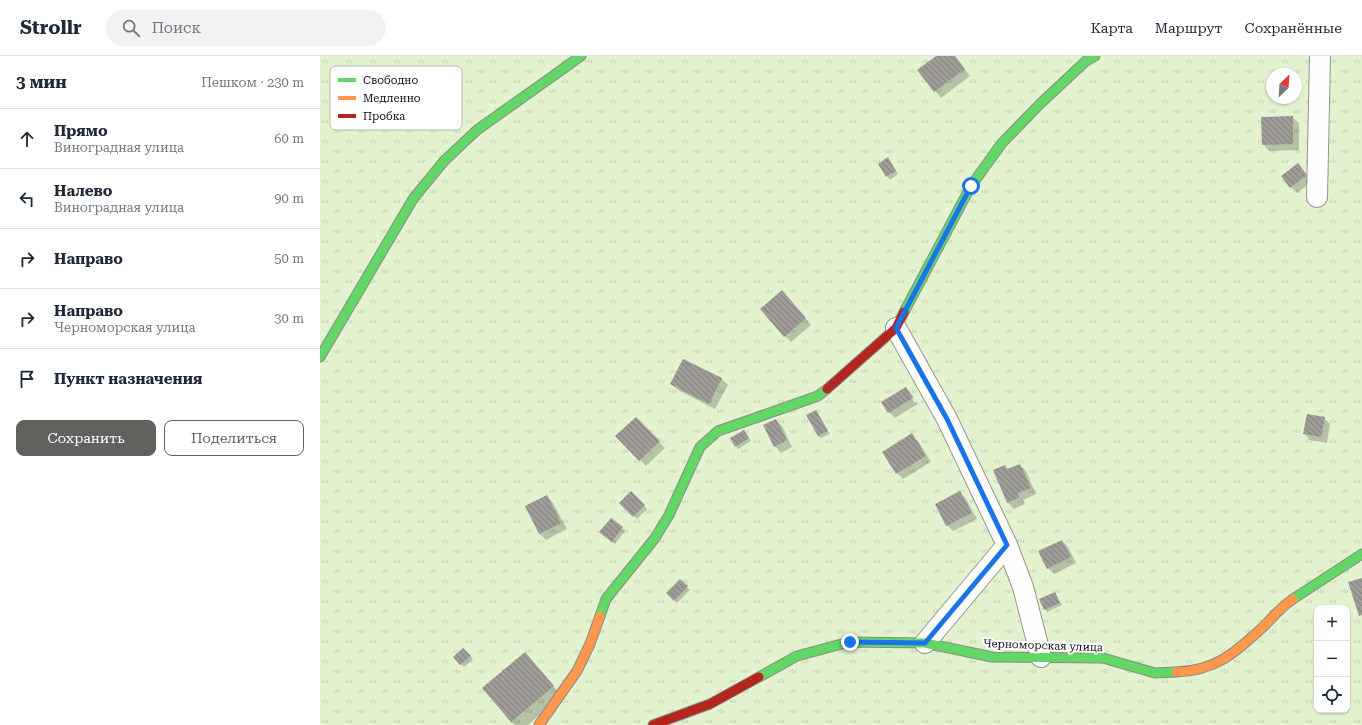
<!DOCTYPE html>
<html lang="ru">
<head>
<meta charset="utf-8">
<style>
  :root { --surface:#fff; --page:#f2f2f3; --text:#1f2937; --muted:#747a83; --line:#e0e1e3; --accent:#61615e }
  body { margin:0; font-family:"Roboto Serif",serif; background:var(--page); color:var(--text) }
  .controls { position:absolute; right:12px; bottom:12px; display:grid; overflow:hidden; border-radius:8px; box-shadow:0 1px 3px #0004 }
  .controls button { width:36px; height:36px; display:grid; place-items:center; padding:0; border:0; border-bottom:1px solid var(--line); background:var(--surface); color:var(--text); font:20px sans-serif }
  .compass { position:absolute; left:946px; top:12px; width:36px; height:36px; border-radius:50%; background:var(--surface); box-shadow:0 1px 3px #0004; rotate:25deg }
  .stop { position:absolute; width:12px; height:12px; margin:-9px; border:3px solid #1a73e8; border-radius:50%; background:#fff }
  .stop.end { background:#1a73e8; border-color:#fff; box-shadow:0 1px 4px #0008 }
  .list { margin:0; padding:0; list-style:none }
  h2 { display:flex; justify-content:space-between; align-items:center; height:52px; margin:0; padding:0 16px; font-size:17px }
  h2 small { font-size:13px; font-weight:400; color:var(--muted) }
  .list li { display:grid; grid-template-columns:26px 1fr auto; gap:12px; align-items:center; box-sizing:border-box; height:60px; padding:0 16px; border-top:1px solid var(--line) }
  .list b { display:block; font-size:15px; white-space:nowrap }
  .list p { margin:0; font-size:13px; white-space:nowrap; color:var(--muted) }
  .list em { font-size:13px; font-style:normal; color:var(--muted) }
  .actions { display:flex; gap:8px; padding:12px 16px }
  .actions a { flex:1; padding:9px 0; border:1px solid var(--accent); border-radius:8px; text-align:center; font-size:14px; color:var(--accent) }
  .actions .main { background:var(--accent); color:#fff }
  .icon { flex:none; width:22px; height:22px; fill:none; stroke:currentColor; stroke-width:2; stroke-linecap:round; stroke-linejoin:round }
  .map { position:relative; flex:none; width:1042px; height:669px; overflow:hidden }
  header { display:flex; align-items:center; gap:24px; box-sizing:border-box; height:56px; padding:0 20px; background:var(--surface); border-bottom:1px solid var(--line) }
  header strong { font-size:19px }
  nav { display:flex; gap:22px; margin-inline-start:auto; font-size:14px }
  .search { width:280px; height:36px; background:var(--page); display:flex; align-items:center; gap:10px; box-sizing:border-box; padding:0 14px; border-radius:22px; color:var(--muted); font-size:15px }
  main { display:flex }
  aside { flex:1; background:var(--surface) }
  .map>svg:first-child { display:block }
  .park { fill:url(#park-tufts); fill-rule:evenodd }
  .shadow { fill:#0003; fill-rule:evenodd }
  .building { fill:url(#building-back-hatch) }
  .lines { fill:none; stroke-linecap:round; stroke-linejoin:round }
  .street-casing { stroke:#959491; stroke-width:22 }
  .fast-casing { stroke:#8c8b87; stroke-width:11 }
  .slow-casing { stroke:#8c8b87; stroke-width:11 }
  .jam-casing { stroke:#8c8b87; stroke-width:11 }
  .street { stroke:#fffefd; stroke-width:20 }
  .fast { stroke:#63d668; stroke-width:9 }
  .slow { stroke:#ff974d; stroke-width:9 }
  .jam { stroke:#b3261e; stroke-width:9 }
  .route { stroke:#1a73e8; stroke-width:5 }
  .labels { text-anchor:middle; stroke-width:4; stroke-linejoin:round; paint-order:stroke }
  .street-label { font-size:11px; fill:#0e0e0e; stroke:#fff }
  .key { fill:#fff; stroke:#b7b7b7; stroke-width:1 }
  .key-label { font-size:11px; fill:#0e0e0e }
</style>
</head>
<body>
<header>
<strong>Strollr</strong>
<div class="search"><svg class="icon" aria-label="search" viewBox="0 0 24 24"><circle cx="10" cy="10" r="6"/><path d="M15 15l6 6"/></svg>Поиск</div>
<nav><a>Карта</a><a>Маршрут</a><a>Сохранённые</a></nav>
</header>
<main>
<aside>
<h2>3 мин<small>Пешком · 230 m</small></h2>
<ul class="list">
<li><svg class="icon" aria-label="ahead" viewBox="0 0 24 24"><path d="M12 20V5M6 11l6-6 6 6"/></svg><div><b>Прямо</b><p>Виноградная улица</p></div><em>60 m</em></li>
<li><svg class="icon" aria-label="left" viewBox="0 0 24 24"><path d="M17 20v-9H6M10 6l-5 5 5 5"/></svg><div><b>Налево</b><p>Виноградная улица</p></div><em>90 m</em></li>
<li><svg class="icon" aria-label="right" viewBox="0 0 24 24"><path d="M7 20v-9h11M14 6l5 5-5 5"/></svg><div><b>Направо</b></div><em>50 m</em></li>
<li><svg class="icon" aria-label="right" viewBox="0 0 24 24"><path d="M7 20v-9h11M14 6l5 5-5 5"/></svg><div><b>Направо</b><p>Черноморская улица</p></div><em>30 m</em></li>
<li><svg class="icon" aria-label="arrive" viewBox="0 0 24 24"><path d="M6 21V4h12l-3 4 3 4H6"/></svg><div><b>Пункт назначения</b></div></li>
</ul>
<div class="actions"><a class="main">Сохранить</a><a>Поделиться</a></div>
</aside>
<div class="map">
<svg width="1042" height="669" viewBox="0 0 1042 669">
  <defs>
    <pattern id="park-tufts" width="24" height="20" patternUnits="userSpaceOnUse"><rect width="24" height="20" fill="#e3f3d0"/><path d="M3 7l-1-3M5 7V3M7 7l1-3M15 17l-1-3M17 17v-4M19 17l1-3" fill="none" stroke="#c2cfb1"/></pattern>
    <pattern id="building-back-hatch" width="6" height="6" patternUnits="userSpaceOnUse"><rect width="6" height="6" fill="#9f9c98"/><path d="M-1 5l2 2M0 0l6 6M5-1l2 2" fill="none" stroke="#807e7a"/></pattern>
  </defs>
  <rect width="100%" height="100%" fill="#fcfaf2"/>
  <path class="park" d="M0,0H1042V669H0ZM952,18H976V42H952ZM997,552H1027V654H997Z"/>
  <g class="shadow">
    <polygon points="618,0 635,0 650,20 621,42 599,14"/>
    <polygon points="972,61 979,67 979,94 949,95 943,88"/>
    <polygon points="570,105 578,118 570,124 559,108"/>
    <polygon points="978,108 992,126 977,137 971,131"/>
    <polygon points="468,242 491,269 471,286 465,280"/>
    <polygon points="364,304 402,323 408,329 395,353 358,334 351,328"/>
    <path d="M586,332L598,348L575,362L569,356ZM589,338H592L596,346L595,347Z"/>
    <polygon points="496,355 510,378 501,382 498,380"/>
    <polygon points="316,362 345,392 326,410 297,380"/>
    <polygon points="1004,362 1010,368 1007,387 990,384 984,377"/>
    <polygon points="455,364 462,370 472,391 461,397 455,390 444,370"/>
    <polygon points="424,375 431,385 418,393 416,390"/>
    <polygon points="592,379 598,385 611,406 583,423 577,417"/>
    <polygon points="700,409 706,415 716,438 703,444 705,448 694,453 688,447 675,415 685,410 688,413"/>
    <polygon points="311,436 327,453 317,463 300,447"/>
    <polygon points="640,437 646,443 657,463 633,475 627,469"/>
    <polygon points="227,440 233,447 247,473 226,484 220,478"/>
    <polygon points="302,472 305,475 295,488 283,479"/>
    <polygon points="742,485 748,491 756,507 734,518 728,512"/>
    <polygon points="360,524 370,534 357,547 347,537"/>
    <polygon points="735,537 742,549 727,556 725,553"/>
    <polygon points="143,593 153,603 144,611 134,601"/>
    <polygon points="205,597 242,640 208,669 195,669 191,666"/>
  </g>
  <g class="building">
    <polygon points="616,0 635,0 645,13 614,36 597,14"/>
    <polygon points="973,60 973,88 942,89 941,61"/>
    <polygon points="568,101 576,115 566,121 558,108"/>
    <polygon points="978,107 987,119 970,132 961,120"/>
    <polygon points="462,234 486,262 464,281 440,253"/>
    <polygon points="363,303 402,322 389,348 350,328"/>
    <polygon points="586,331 593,342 568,357 561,346"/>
    <polygon points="496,354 508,375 498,380 486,359"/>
    <polygon points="987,358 1005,361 1001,381 983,378"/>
    <polygon points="316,361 340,385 319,405 295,380"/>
    <polygon points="456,363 467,384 454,391 443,369"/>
    <polygon points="424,374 429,382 415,391 410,382"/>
    <polygon points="592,377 606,400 576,418 562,396"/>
    <polygon points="700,408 711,432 698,437 699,442 687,447 673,414 685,409 687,413"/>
    <polygon points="311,435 325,449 313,461 299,447"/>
    <polygon points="640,435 652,457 626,470 615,448"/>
    <polygon points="227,439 241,467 219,478 205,450"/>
    <polygon points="291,462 303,471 292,486 279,476"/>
    <polygon points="742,484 751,501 727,513 718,495"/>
    <polygon points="1042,522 1042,559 1039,560 1028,526"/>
    <polygon points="360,523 368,530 354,545 346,537"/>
    <polygon points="735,536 740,547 724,554 719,543"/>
    <polygon points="143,592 151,600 140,609 133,601"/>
    <polygon points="205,596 234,630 191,666 162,632"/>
  </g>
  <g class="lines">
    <defs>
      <g id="street">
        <polyline points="997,141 1000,0"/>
        <polyline points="576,272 627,363 687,489 703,531 721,601"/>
        <polyline points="605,587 687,489"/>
      </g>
      <g id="fast">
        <polyline points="584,256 651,130 682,87 721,47 766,5 775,0"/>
        <polyline points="0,301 93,143 124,105 157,74 261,0"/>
        <polyline points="973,543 1042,498"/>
        <polyline points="280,560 286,543 335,482 349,459 380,391 398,375 498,340 507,333"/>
        <polyline points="439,621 477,600 529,586 605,587 672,601 783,602 835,617 856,616"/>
      </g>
      <g id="slow">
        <path d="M856,616C896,615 916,596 943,571C953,561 961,551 973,543"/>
        <polyline points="219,669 257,615 270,588 280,560"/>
      </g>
      <g id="jam">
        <polyline points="507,333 576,272 584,256"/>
        <polyline points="333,669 390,648 439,621"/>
      </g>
    </defs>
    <use href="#street" class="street-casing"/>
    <use href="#fast" class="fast-casing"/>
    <use href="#slow" class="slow-casing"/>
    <use href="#jam" class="jam-casing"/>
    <use href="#street" class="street"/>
    <use href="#fast" class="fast"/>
    <use href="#slow" class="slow"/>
    <use href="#jam" class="jam"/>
  </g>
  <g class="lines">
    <polyline class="route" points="530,586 605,587 687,489 627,363 576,272 651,130"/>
  </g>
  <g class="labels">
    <g class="street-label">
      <text transform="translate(723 589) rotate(2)" y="4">Черноморская улица</text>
    </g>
  </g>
  <rect x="10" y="10" width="132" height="64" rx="6" class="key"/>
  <rect x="18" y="22" width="18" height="4" fill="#63d668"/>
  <rect x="18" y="40" width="18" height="4" fill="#ff974d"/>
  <rect x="18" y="58" width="18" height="4" fill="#b3261e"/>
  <g class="key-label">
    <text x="43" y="28">Свободно</text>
    <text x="43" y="46">Медленно</text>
    <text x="43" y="64">Пробка</text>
  </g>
</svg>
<div class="controls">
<button>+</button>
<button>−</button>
<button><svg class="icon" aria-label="locate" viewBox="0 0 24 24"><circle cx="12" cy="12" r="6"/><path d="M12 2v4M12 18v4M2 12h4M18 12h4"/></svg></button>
</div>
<svg class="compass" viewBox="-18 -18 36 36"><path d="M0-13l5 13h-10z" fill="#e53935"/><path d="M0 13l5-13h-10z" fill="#747a83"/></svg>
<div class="stop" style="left:651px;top:130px"></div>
<div class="stop end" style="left:530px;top:586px"></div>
</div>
</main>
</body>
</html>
